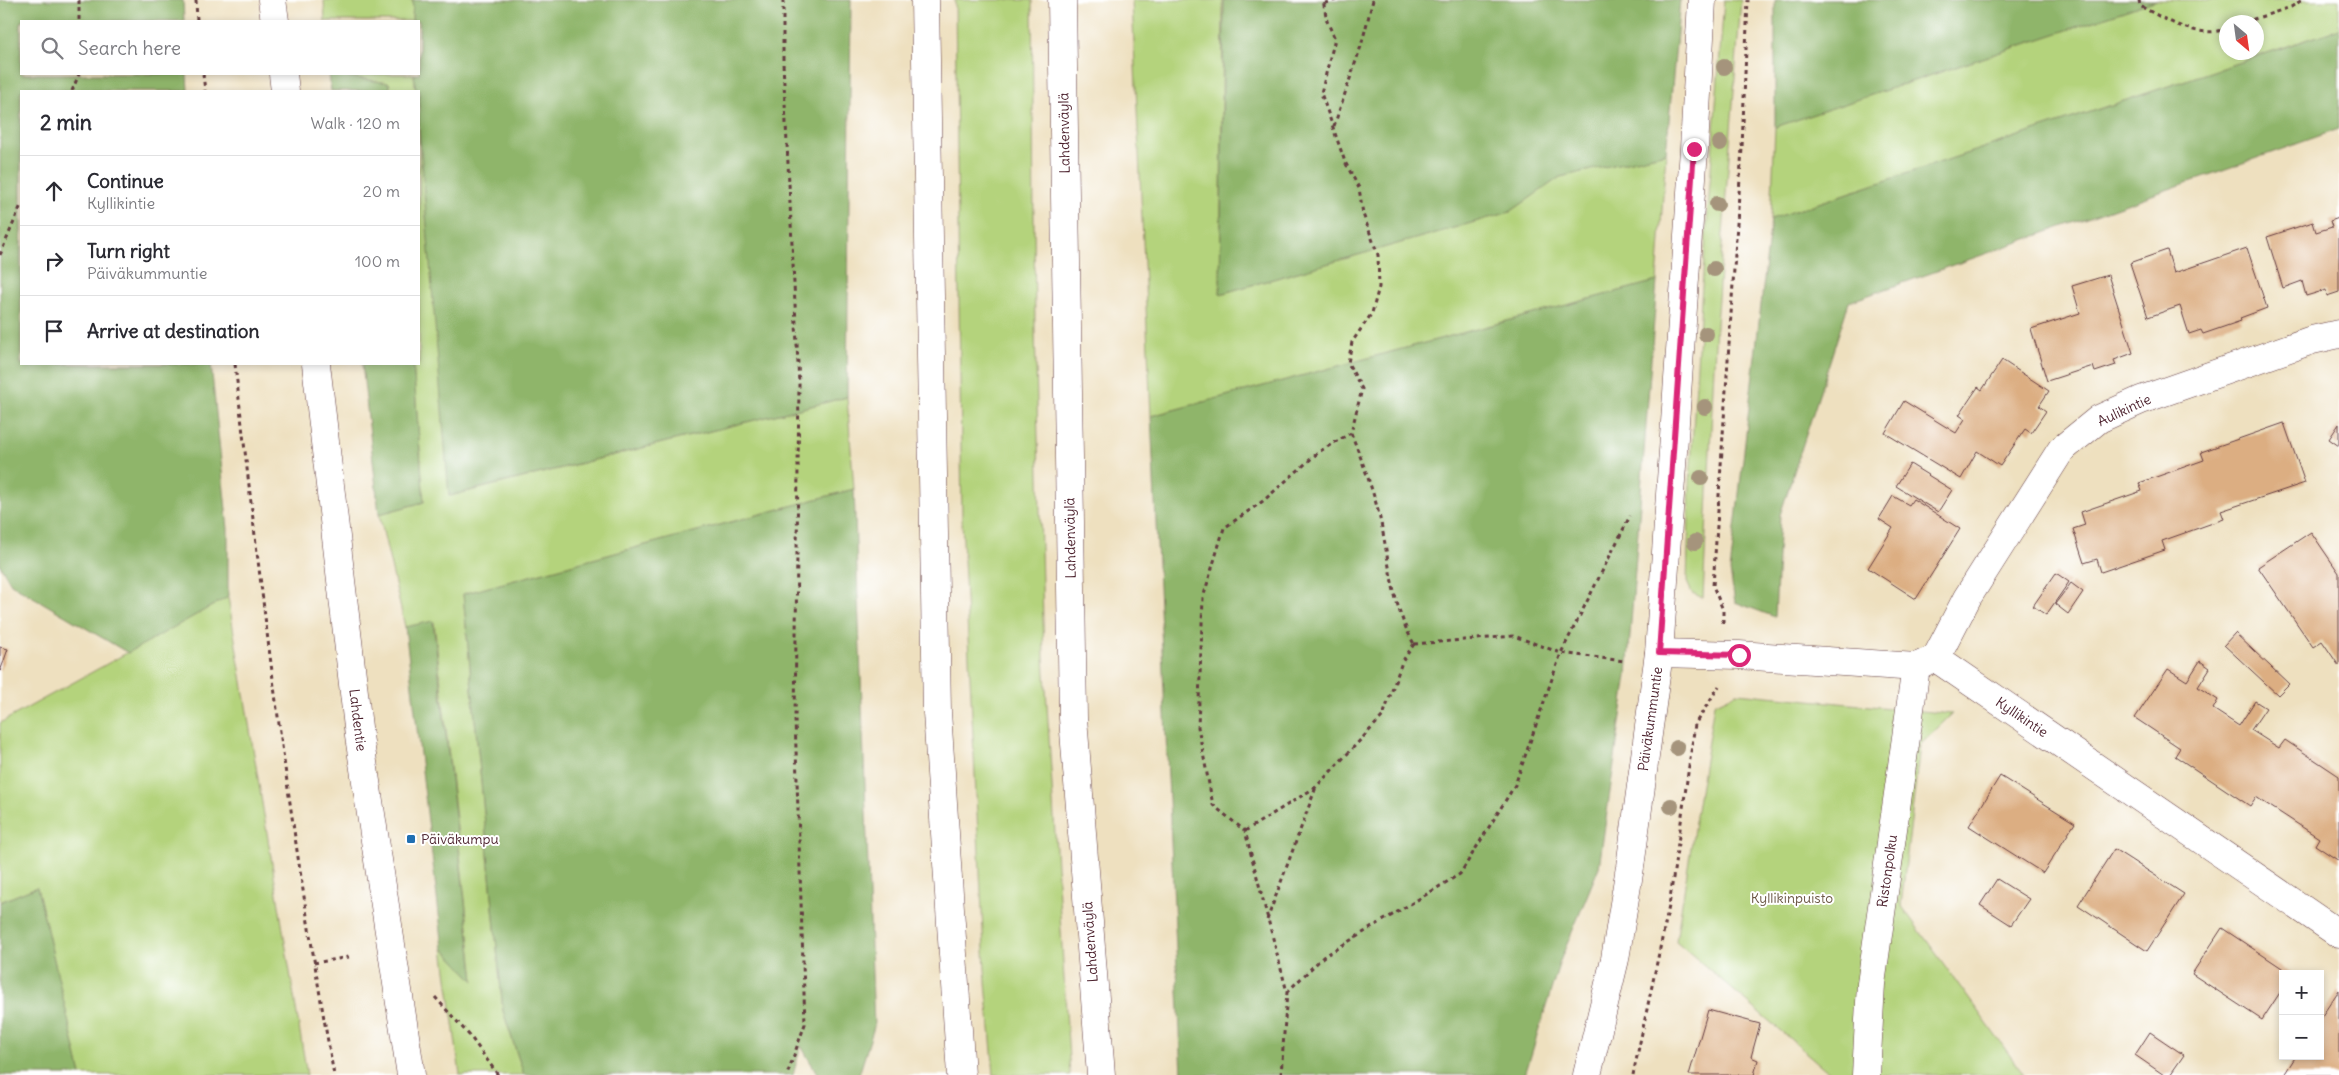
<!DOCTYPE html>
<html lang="en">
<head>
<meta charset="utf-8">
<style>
  :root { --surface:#fff; --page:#f2f2f3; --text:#2b2b33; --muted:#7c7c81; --line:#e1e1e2 }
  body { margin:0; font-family:Delius,sans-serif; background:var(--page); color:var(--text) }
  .controls { position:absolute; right:15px; bottom:15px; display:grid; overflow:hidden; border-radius:0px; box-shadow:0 2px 8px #0003 }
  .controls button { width:45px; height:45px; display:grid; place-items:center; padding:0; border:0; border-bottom:1px solid var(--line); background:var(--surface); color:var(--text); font:25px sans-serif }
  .compass { position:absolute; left:2219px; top:15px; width:45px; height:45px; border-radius:50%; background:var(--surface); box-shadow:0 2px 8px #0003; rotate:151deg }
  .stop { position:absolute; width:15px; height:15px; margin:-11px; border:4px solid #db2777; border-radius:50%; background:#fff }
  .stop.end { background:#db2777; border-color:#fff; box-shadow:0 1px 5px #0008 }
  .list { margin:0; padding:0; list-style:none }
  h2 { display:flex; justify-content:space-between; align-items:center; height:65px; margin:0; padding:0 20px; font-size:21px }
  h2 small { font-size:16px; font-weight:400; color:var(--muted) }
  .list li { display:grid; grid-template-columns:32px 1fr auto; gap:15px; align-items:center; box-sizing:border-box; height:70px; padding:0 20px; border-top:1px solid var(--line) }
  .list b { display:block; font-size:19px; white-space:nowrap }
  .list p { margin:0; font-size:16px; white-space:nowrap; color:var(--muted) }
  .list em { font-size:16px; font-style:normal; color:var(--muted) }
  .icon { flex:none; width:28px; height:28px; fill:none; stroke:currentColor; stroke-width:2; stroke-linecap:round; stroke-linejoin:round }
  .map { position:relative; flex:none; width:2339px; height:1075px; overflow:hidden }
  .search { position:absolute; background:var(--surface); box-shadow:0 2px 8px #0003; left:20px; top:20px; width:400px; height:55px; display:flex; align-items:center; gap:12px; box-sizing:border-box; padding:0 18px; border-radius:0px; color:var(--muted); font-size:19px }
  .panel { position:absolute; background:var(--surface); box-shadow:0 2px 8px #0003; left:20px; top:90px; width:400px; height:275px; border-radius:0px }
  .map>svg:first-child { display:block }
  .green { fill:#b4d37b; stroke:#7f7953; fill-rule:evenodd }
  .forest { fill:#8fb56b; stroke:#6c6a4b }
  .building { fill:#dcae82 }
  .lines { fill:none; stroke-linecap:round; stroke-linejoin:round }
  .minor-casing { stroke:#633c41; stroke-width:29 }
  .tertiary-casing { stroke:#633c41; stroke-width:29 }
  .secondary-casing { stroke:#633c41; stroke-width:29 }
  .motorway-casing { stroke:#633c41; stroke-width:29 }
  .path { stroke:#633c41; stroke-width:3; stroke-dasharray:4 4; stroke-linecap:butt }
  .minor { stroke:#fff; stroke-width:28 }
  .tertiary { stroke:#fff; stroke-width:28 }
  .secondary { stroke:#fff; stroke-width:28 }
  .motorway { stroke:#fff; stroke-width:28 }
  .tree { fill:#a5947b }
  .route { stroke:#db2777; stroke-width:6 }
  .poi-dot { fill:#1f6fb2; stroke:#fff; stroke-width:2 }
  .labels { text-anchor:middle; stroke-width:4; stroke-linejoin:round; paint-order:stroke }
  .street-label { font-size:14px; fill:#4a1f2b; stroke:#fff }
  .poi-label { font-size:14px; fill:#4a1f2b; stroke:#fff; text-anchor:start }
  .park-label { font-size:14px; fill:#6a5543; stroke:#fff }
</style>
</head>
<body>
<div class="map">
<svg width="2339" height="1075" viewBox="0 0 2339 1075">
  <rect width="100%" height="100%" fill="#fff"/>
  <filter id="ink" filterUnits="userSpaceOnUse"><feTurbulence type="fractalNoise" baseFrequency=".02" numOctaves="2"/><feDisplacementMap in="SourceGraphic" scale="10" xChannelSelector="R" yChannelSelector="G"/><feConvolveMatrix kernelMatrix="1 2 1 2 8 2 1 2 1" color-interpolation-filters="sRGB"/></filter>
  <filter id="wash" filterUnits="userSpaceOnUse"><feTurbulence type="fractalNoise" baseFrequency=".0096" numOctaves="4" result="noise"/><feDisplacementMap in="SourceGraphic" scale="20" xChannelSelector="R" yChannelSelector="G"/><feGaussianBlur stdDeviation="1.12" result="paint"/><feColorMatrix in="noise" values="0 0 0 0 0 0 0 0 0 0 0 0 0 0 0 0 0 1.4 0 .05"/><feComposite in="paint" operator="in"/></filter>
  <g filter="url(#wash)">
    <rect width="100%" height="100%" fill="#eee0bf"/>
    <g class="green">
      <polygon points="324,0 413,0 412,21 325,21"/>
      <polygon points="955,0 1032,0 1035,330 1044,657 1070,1075 994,1075 985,970 962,521"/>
      <polygon points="1132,0 1223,0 1220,294 1510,212 1560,177 1666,153 1657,281 1151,416"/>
      <polygon points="1724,0 1741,0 1716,324 1703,598 1692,593 1687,582 1690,480 1701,300"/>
      <path d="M2157,0H2339V29L1771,219L1775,127ZM2226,22H2256V52H2226Z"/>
      <polygon points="329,74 414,74 416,91 390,91 389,83"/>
      <polygon points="419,129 450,496 847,397 854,489 463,594 503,1011 524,1075 460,1075 443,948 474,980 434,622 405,627 379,514 424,502 413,364 419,364"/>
      <polygon points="228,597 307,1075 81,1075 37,887 0,902 0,723"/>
      <polygon points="1737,693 1952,714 1920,745 1901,905 2024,1075 1832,1075 1676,941 1714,704"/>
    </g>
    <g class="forest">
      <polygon points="0,0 183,0 184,21 21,21 21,74 187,74 188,91 21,91 21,364 211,364 228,529 228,597 128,653 11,584 0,565"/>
      <polygon points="413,0 851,0 847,397 449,496 419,129 419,91 416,91 414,74 419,74 419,21 412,21"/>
      <polygon points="1224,0 1680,0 1666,153 1560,177 1510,212 1220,294"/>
      <polygon points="1775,0 2157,0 1775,127"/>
      <polygon points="2339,29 2339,129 1849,302 1780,515 1775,617 1735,602 1730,571 1771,219"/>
      <polygon points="329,74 389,83 390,91 331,91"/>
      <polygon points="1657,281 1627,675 1599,867 1560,961 1525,1075 1182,1075 1151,416"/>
      <polygon points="362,364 413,364 424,502 379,514"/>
      <polygon points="854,489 874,1027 859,1075 818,1075 801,1046 793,1075 524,1075 503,1011 463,594"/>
      <polygon points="433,621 474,981 443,948 405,627"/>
      <polygon points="37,887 81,1075 0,1075 0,902"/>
    </g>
    <g id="blocks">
      <g class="building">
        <polygon points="2339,218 2339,292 2327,296 2326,290 2306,296 2302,281 2283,288 2267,237 2313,222 2316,232 2332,227 2330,221"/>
        <polygon points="2247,248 2267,308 2240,318 2241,321 2203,334 2201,330 2189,334 2180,306 2148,317 2130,263 2167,250 2174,273"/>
        <polygon points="2108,275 2133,353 2114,360 2116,365 2095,372 2093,366 2047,381 2031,329 2080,313 2072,286"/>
        <polygon points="2002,360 2049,391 2039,406 2046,411 2031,433 2025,429 2000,466 1977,451 1961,479 1885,433 1904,401 1956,433 1965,419 1959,415 1978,387 1982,390"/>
        <polygon points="2284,423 2305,483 2221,511 2224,519 2162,541 2165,550 2101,572 2097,559 2084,563 2073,529 2085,525 2081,512 2142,491 2139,483 2204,460 2201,452"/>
        <polygon points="2339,424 2339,446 2329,439"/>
        <polygon points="1910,464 1952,490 1938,512 1896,486"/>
        <polygon points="1893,496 1909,505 1913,499 1960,529 1916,599 1868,568 1893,528 1879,519"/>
        <polygon points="2311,532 2339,573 2339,666 2322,641 2313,647 2258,567"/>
        <polygon points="2056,573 2069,582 2046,615 2033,606"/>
        <polygon points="2071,583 2083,592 2068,614 2055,604"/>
        <polygon points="2235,633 2289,684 2278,695 2224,645"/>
        <polygon points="0,647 8,649 0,672"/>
        <polygon points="2200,661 2210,668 2198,687 2218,700 2213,709 2239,726 2255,701 2266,708 2251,730 2279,748 2285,740 2339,776 2339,861 2315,845 2319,838 2256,797 2250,806 2175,756 2180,748 2135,718 2168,669 2187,681"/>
        <polygon points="2000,776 2075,823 2043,873 1969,826"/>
        <polygon points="2114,849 2184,894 2147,951 2078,905"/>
        <polygon points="1997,879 2029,899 2011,925 1980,905"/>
        <polygon points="2222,928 2291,974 2283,974 2283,988 2262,1020 2192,974"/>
        <polygon points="2339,990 2339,1075 2284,1075 2296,1056 2320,1056 2320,1019"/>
        <polygon points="1708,1010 1760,1024 1751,1057 1758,1060 1754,1075 1689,1075"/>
        <polygon points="2150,1032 2184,1055 2170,1075 2164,1075 2135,1055"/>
      </g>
    </g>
  </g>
  <g filter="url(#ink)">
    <use href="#blocks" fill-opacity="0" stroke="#633c41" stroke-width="1"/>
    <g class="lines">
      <defs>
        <g id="minor">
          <polyline points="1659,653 1739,655 1916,667 1936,658 2339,934"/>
          <polyline points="1936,658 1967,598 2061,450 2099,419 2141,400 2312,340 2339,334"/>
          <polyline points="1866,1075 1871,984 1916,667"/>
        </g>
        <polyline id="tertiary" points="1587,1075 1615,959 1630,867 1659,653 1694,149 1702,0"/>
        <g id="secondary">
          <polyline points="272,0 275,21"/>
          <polyline points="283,74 285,91"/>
          <polyline points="316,364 359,736 411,1075"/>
        </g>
        <g id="motorway">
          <polyline points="925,0 937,712 961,1075"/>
          <polyline points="1062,0 1073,718 1101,1075"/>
        </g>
      </defs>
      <use href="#minor" class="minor-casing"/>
      <use href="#tertiary" class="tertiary-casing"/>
      <use href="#secondary" class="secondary-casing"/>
      <use href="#motorway" class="motorway-casing"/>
      <g class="path">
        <polyline points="79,0 79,21"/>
        <polyline points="196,0 197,21"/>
        <polyline points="783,0 783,63 799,384 795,719 805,1024 787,1075"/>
        <path d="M2139,0L2140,6C2167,20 2195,39 2226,29"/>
        <polyline points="1325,3 1336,0"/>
        <polyline points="2245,22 2291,7 2302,0"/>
        <polyline points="203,74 205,91"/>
        <polyline points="72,91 79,74"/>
        <polyline points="1334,126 1361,46 1373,0"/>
        <polyline points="0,255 21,205"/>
        <path d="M235,364C262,602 291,839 334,1075"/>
        <path d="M1351,433C1363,463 1374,492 1381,523C1390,566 1392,605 1414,644"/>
        <polyline points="1723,623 1723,610 1713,586 1742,148 1748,0"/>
        <polyline points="1414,644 1514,636 1561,653 1625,661"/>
        <polyline points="1245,831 1316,787 1383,716 1402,662 1414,644"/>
        <polyline points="1267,920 1316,787"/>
        <polyline points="314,963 349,957"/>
        <polyline points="1287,992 1323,957 1460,874 1515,785 1561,653 1630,516"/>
        <polyline points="435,997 470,1036 498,1075"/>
        <polyline points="1281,1075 1287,992 1245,831 1213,805 1198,727 1203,598 1224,528 1263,501 1320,451 1351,433 1362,389 1348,363 1352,342 1372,313 1379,287 1378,255 1363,214 1359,188 1345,162 1321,93 1335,39 1327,21 1323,0"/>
        <polyline points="1633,1075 1669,906 1695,724 1719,686"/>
      </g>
      <use href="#minor" class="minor"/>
      <use href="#tertiary" class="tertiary"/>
      <use href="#secondary" class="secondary"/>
      <use href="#motorway" class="motorway"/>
    </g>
    <g class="tree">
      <circle cx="1724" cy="67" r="8"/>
      <circle cx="1720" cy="143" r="8"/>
      <circle cx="1717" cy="204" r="8"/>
      <circle cx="1714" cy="269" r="8"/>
      <circle cx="1706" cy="334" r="8"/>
      <circle cx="1705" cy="407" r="8"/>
      <circle cx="1701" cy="478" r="8"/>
      <circle cx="1695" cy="542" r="8"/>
      <circle cx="1677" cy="748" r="8"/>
      <circle cx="1671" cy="806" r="8"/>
    </g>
  </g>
  <g class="lines" filter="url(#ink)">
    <polyline class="route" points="1694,149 1659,653 1739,655"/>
  </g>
  <rect class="poi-dot" x="406" y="834" width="10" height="10" rx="2.5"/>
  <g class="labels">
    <g class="street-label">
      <text transform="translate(1064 133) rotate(-91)" y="5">Lahdenväylä</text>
      <text transform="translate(2124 410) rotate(-25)" y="5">Aulikintie</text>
      <text transform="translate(1070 538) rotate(-91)" y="5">Lahdenväylä</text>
      <text transform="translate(2022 717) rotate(34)" y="5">Kyllikintie</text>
      <text transform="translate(1650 719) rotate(-82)" y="5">Päiväkummuntie</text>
      <text transform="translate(358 720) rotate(83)" y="5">Lahdentie</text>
      <text transform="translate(1887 871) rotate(-82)" y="5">Ristonpolku</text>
      <text transform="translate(1090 942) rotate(-94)" y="5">Lahdenväylä</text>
    </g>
    <g class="poi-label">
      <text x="421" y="844">Päiväkumpu</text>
    </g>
    <g class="park-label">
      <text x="1792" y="903">Kyllikinpuisto</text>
    </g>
  </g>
</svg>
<div class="controls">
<button>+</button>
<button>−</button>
</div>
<svg class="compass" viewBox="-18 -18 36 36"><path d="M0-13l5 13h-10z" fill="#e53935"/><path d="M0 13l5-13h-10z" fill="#7c7c81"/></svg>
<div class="stop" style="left:1739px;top:655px"></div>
<div class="stop end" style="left:1694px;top:149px"></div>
<div class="search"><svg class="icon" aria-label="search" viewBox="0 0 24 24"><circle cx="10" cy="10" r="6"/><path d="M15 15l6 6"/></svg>Search here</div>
<section class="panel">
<h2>2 min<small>Walk · 120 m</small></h2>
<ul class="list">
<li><svg class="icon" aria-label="ahead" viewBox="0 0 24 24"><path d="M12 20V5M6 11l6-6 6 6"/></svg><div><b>Continue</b><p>Kyllikintie</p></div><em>20 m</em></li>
<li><svg class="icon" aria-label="right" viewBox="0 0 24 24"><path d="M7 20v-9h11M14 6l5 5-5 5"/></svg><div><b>Turn right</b><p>Päiväkummuntie</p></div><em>100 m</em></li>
<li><svg class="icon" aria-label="arrive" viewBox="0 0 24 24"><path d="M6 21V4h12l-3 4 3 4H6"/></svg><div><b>Arrive at destination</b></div></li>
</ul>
</section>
</div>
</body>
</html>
